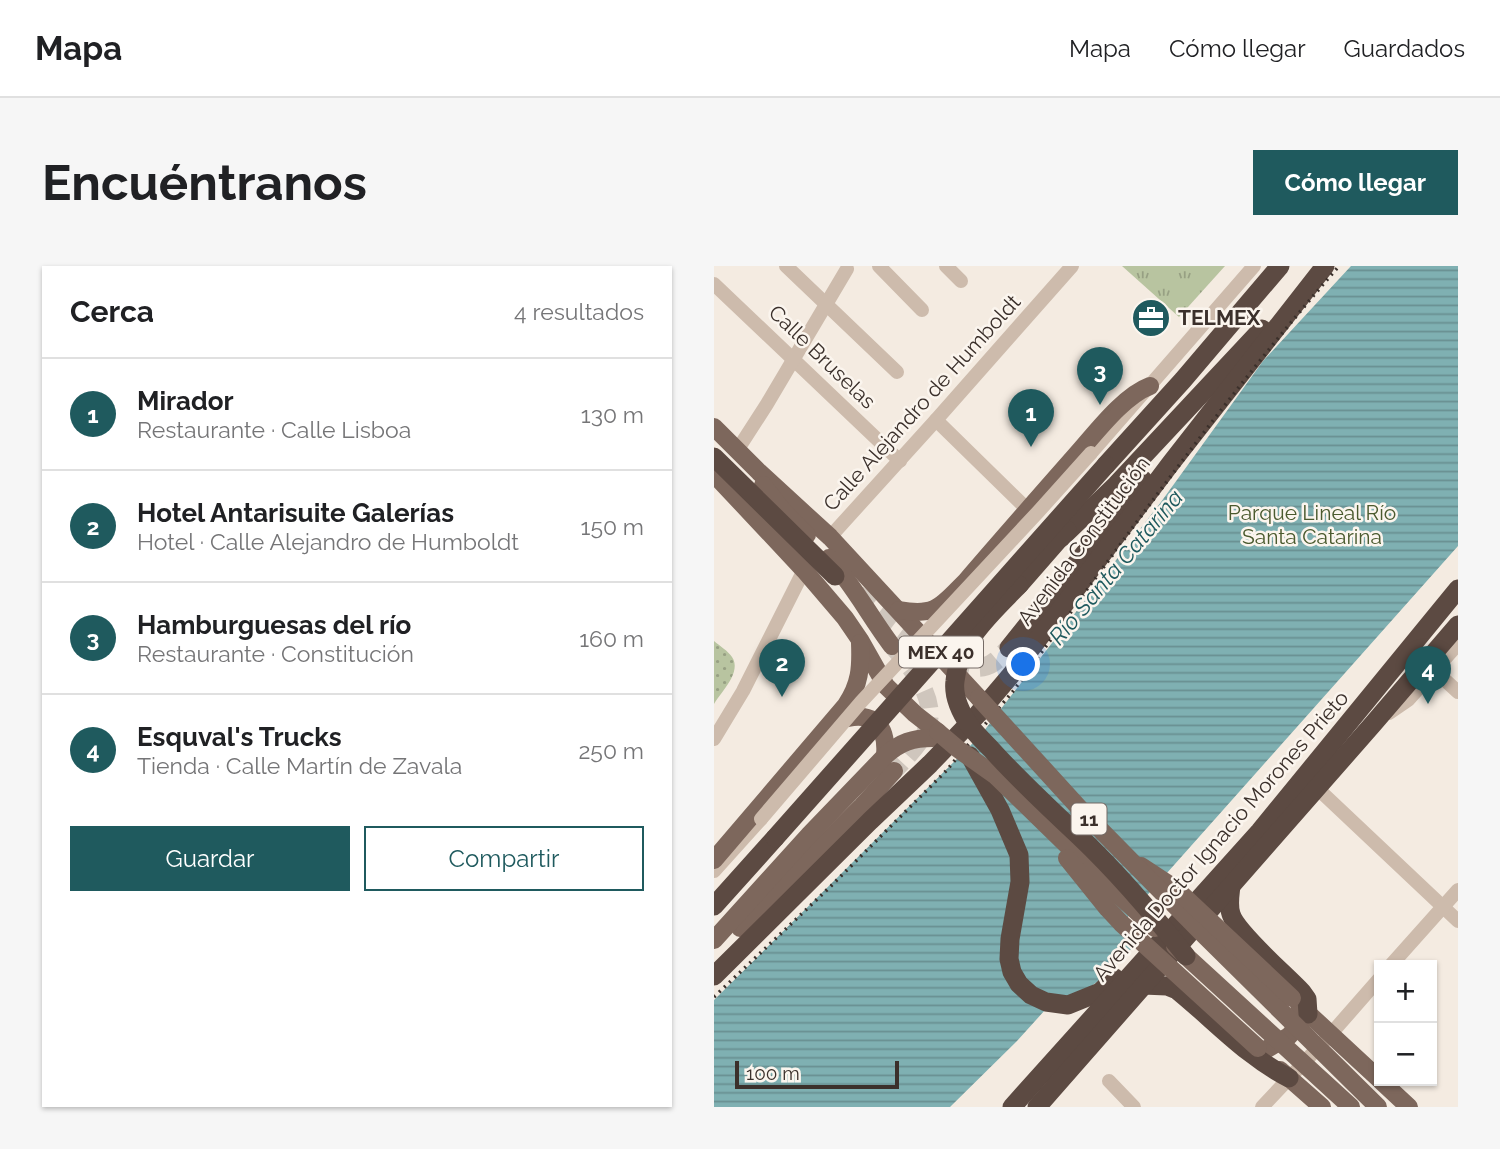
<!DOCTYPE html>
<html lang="es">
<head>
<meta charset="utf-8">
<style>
  :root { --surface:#fff; --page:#f6f6f6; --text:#202124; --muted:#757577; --line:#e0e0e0; --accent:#1f5a5e }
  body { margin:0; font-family:Raleway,sans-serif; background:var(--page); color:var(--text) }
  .controls { position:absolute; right:21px; bottom:21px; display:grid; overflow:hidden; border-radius:0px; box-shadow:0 2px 5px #0004 }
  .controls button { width:63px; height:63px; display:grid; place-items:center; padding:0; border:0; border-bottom:2px solid var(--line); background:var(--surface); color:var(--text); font:35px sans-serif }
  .scale { position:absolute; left:21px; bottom:18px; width:164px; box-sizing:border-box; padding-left:7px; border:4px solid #3b302b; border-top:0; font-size:19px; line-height:24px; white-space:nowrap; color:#3b302b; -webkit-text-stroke:5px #fbf5ee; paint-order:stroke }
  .you { position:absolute; left:310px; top:399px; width:24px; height:24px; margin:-18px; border:5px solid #fff; border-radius:50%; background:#1a73e8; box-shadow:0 0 0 10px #1a73e833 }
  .badge { display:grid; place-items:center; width:46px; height:46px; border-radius:50%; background:var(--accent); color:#fff; font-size:23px; font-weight:700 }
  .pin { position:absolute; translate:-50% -58px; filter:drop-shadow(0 2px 4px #0008) }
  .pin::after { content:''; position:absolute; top:37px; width:24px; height:21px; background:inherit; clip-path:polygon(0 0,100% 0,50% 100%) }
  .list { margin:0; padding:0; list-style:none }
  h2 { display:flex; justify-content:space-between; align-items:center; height:91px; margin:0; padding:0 28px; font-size:30px }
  h2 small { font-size:23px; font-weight:400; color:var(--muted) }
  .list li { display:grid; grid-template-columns:46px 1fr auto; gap:21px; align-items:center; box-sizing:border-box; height:112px; padding:0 28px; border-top:2px solid var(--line) }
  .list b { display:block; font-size:26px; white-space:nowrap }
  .list p { margin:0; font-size:23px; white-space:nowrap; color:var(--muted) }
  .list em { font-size:23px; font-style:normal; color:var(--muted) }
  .actions { display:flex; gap:14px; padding:21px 28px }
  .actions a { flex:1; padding:16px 0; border:2px solid var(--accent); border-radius:0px; text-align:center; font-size:24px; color:var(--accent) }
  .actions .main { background:var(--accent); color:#fff }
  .map { position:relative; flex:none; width:744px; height:841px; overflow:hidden; border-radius:0px }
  header { display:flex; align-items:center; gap:42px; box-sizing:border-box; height:98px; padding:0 35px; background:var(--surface); border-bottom:2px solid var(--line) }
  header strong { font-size:33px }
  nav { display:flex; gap:38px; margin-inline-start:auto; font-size:24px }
  .intro { display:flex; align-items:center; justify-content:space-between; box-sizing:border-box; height:168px; padding:0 42px }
  h1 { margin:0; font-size:49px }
  .button { padding:18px 32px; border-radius:0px; background:var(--accent); color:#fff; font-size:24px; font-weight:700 }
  main { display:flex; gap:42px; padding:0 42px }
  aside { flex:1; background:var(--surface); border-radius:0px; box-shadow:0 2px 5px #0004 }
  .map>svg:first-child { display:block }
  .grass { fill:url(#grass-dots) }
  .park { fill:url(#park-tufts) }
  .water { fill:url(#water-rules) }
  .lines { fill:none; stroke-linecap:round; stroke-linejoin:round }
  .major-tunnel { stroke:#cfc6bd; stroke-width:18; stroke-dasharray:18 9; stroke-linecap:butt }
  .highway-tunnel { stroke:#cfc6bd; stroke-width:19; stroke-dasharray:19 10; stroke-linecap:butt }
  .minor { stroke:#cdbbac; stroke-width:14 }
  .major { stroke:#7d675c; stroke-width:18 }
  .highway { stroke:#5c4a42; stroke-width:19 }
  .rail { stroke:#3b302b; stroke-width:3.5; stroke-dasharray:2 5; stroke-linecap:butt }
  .minor-bridge { stroke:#cdbbac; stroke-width:14 }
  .major-bridge { stroke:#7d675c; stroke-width:18 }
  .highway-bridge { stroke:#5c4a42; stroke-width:19 }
  .labels { text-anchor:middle; stroke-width:5; stroke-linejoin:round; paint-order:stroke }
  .shield { fill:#fbf5ee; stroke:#756b66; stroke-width:2 }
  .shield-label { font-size:19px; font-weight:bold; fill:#3b302b }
  .poi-label { font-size:21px; font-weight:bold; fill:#3b302b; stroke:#fbf5ee; text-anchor:start }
  .street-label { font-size:21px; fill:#3b302b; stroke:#fbf5ee }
  .park-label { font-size:21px; fill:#4a5a2e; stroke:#fbf5ee }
  .water-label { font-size:23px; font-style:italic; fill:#1f5a5e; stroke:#fbf5ee }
</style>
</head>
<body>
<header>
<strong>Mapa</strong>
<nav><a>Mapa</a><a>Cómo llegar</a><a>Guardados</a></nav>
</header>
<div class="intro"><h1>Encuéntranos</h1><a class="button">Cómo llegar</a></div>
<main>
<aside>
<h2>Cerca<small>4 resultados</small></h2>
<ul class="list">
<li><span class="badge">1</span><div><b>Mirador</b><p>Restaurante · Calle Lisboa</p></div><em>130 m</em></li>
<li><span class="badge">2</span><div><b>Hotel Antarisuite Galerías</b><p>Hotel · Calle Alejandro de Humboldt</p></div><em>150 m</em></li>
<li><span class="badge">3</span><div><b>Hamburguesas del río</b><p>Restaurante · Constitución</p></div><em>160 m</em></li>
<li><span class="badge">4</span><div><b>Esquval's Trucks</b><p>Tienda · Calle Martín de Zavala</p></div><em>250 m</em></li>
</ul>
<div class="actions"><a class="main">Guardar</a><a>Compartir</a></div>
</aside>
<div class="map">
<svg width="744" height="841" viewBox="0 0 744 841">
  <defs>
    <pattern id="grass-dots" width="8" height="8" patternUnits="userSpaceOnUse" patternTransform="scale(1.75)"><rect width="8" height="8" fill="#b8c4a0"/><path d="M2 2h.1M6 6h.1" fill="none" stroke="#97a083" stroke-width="1.8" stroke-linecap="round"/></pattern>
    <pattern id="park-tufts" width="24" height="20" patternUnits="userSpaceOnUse" patternTransform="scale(1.75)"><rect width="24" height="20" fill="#b8c4a0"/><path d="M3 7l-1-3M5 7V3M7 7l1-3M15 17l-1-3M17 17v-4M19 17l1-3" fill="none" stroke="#97a083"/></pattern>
    <pattern id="water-rules" width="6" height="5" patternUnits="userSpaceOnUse" patternTransform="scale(1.75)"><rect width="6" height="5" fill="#7fb0b2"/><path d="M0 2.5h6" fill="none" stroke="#699091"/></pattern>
  </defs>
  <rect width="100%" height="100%" fill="#f4ebe1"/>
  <path class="grass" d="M0,375C6,380 14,385 18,391C28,406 8,425 0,438Z"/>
  <polygon class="park" points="408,0 511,0 465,51"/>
  <polygon class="water" points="637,0 744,0 744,280 404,662 421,679 391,710 357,735 341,733 303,775 236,841 0,841 0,734 266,470 447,236 549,95"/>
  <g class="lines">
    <path class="major-tunnel" d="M179,381C198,403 227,435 211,467C203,481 191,493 180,505"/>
    <path class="highway-tunnel" d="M143,328C168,348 236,407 269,401C280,399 287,390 295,382"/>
    <g class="minor">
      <polyline points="72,0 183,106"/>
      <polyline points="165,0 208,44"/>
      <polyline points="232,0 247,15"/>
      <polyline points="0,18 186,195"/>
      <polyline points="222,154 313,243"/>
      <polyline points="24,183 53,138 133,3"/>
      <polyline points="377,187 540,0"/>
      <polyline points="116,271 222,154 358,0"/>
      <polyline points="720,404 744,426"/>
      <polyline points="675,447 694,434 744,378"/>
      <polyline points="0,473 29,425 90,304"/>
      <polyline points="603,522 744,655"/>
      <polyline points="0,605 47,553"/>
      <polyline points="677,699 744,624"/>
      <polyline points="395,815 420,841"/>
      <polyline points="548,841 616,769 665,713"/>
    </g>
    <g class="major">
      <polyline points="0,161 45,206 116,271 265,432"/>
      <polyline points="0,208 90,304 131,352 146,374 172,420 201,448 224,466"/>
      <polyline points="49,219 69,245 93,269"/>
      <path d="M115,292C139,318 156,351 178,380"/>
      <path d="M185,344C222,351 227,340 252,315C288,273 325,231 362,189C381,168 409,130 436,120"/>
      <path d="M123,455C155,444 174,455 171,490"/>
      <path d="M0,594L132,439C146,418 147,402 146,377"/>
      <polyline points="427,600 462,623"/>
      <polyline points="26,662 148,540 180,505"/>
      <path d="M0,674L95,569L171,490C186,476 199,472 219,472"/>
      <polyline points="585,739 665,813"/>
      <polyline points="548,786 575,770 591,752"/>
      <polyline points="566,804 608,841"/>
      <polyline points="667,815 695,841"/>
    </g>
    <g class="highway">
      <polyline points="0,191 121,310"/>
      <polyline points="392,199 469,114 566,0"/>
      <polyline points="347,272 402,219 548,63"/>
      <polyline points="305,319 353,264"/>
      <polyline points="295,382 429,214"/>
      <polyline points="256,490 286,544 305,589 306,616 296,673 295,693 298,706 305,718 317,729 332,736 354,739 386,726 401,712"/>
      <path d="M517,620C516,629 514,639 517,648C522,666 572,709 588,726L593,733L594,748"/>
      <polyline points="0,640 61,572"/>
      <polyline points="0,710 156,555 216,498 264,448 297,409 457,197 611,0"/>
      <path d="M429,719L453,720L463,724C500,754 532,790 575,812"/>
      <polyline points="298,841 546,565 744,323"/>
      <polyline points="323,841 659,458 744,359"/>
    </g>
    <path class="rail" d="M0,731L117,620L232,505L300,424C405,281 508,134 625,0"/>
    <polyline class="minor-bridge" points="47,553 147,436 324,246 377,187"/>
    <g class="major-bridge">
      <polyline points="265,432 368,545 490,669 664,841"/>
      <polyline points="224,466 244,483 282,510 398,623 441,662"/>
      <polyline points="353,592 394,643 407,657 544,782"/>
      <polyline points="462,623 578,732"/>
      <polyline points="461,680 637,841"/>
    </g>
    <g class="highway-bridge">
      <path d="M305,319C279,346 245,375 241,415C239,430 247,447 256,460C262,468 270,476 277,483C305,514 335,542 365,570C404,607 439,648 472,690"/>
      <polyline points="61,572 392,199"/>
    </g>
  </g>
  <defs>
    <symbol id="office-disc" viewBox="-11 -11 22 22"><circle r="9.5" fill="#1f5a5e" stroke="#fbf5ee"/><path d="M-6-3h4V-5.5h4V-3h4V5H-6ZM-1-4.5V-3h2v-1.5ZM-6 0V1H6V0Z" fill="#fff"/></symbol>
  </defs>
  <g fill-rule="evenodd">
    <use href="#office-disc" x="415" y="30" width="44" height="44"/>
  </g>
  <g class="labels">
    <g class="shield">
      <rect x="185" y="370.5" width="84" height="31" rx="5"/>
      <rect x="357.5" y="537.5" width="35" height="31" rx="5"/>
    </g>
    <g class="shield-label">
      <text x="227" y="393">MEX 40</text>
      <text x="375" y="560">11</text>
    </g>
    <g class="poi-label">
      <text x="464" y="59">TELMEX</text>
    </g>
    <g class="street-label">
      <text transform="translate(108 91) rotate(44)" y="7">Calle Bruselas</text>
      <text transform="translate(208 137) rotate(-48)" y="7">Calle Alejandro de Humboldt</text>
      <text transform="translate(370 275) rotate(-53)" y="7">Avenida Constitución</text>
      <text transform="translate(507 570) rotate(-49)" y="7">Avenida Doctor Ignacio Morones Prieto</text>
    </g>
    <g class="park-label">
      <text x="598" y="254">Parque Lineal Río<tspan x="598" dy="24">Santa Catarina</tspan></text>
    </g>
    <g class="water-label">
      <text transform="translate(402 301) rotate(-50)" y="8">Río Santa Catarina</text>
    </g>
  </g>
</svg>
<div class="controls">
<button>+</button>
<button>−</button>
</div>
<div class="scale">100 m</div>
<div class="you"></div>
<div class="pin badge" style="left:317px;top:181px">1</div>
<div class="pin badge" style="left:68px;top:431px">2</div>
<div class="pin badge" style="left:386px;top:139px">3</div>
<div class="pin badge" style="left:714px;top:438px">4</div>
</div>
</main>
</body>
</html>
